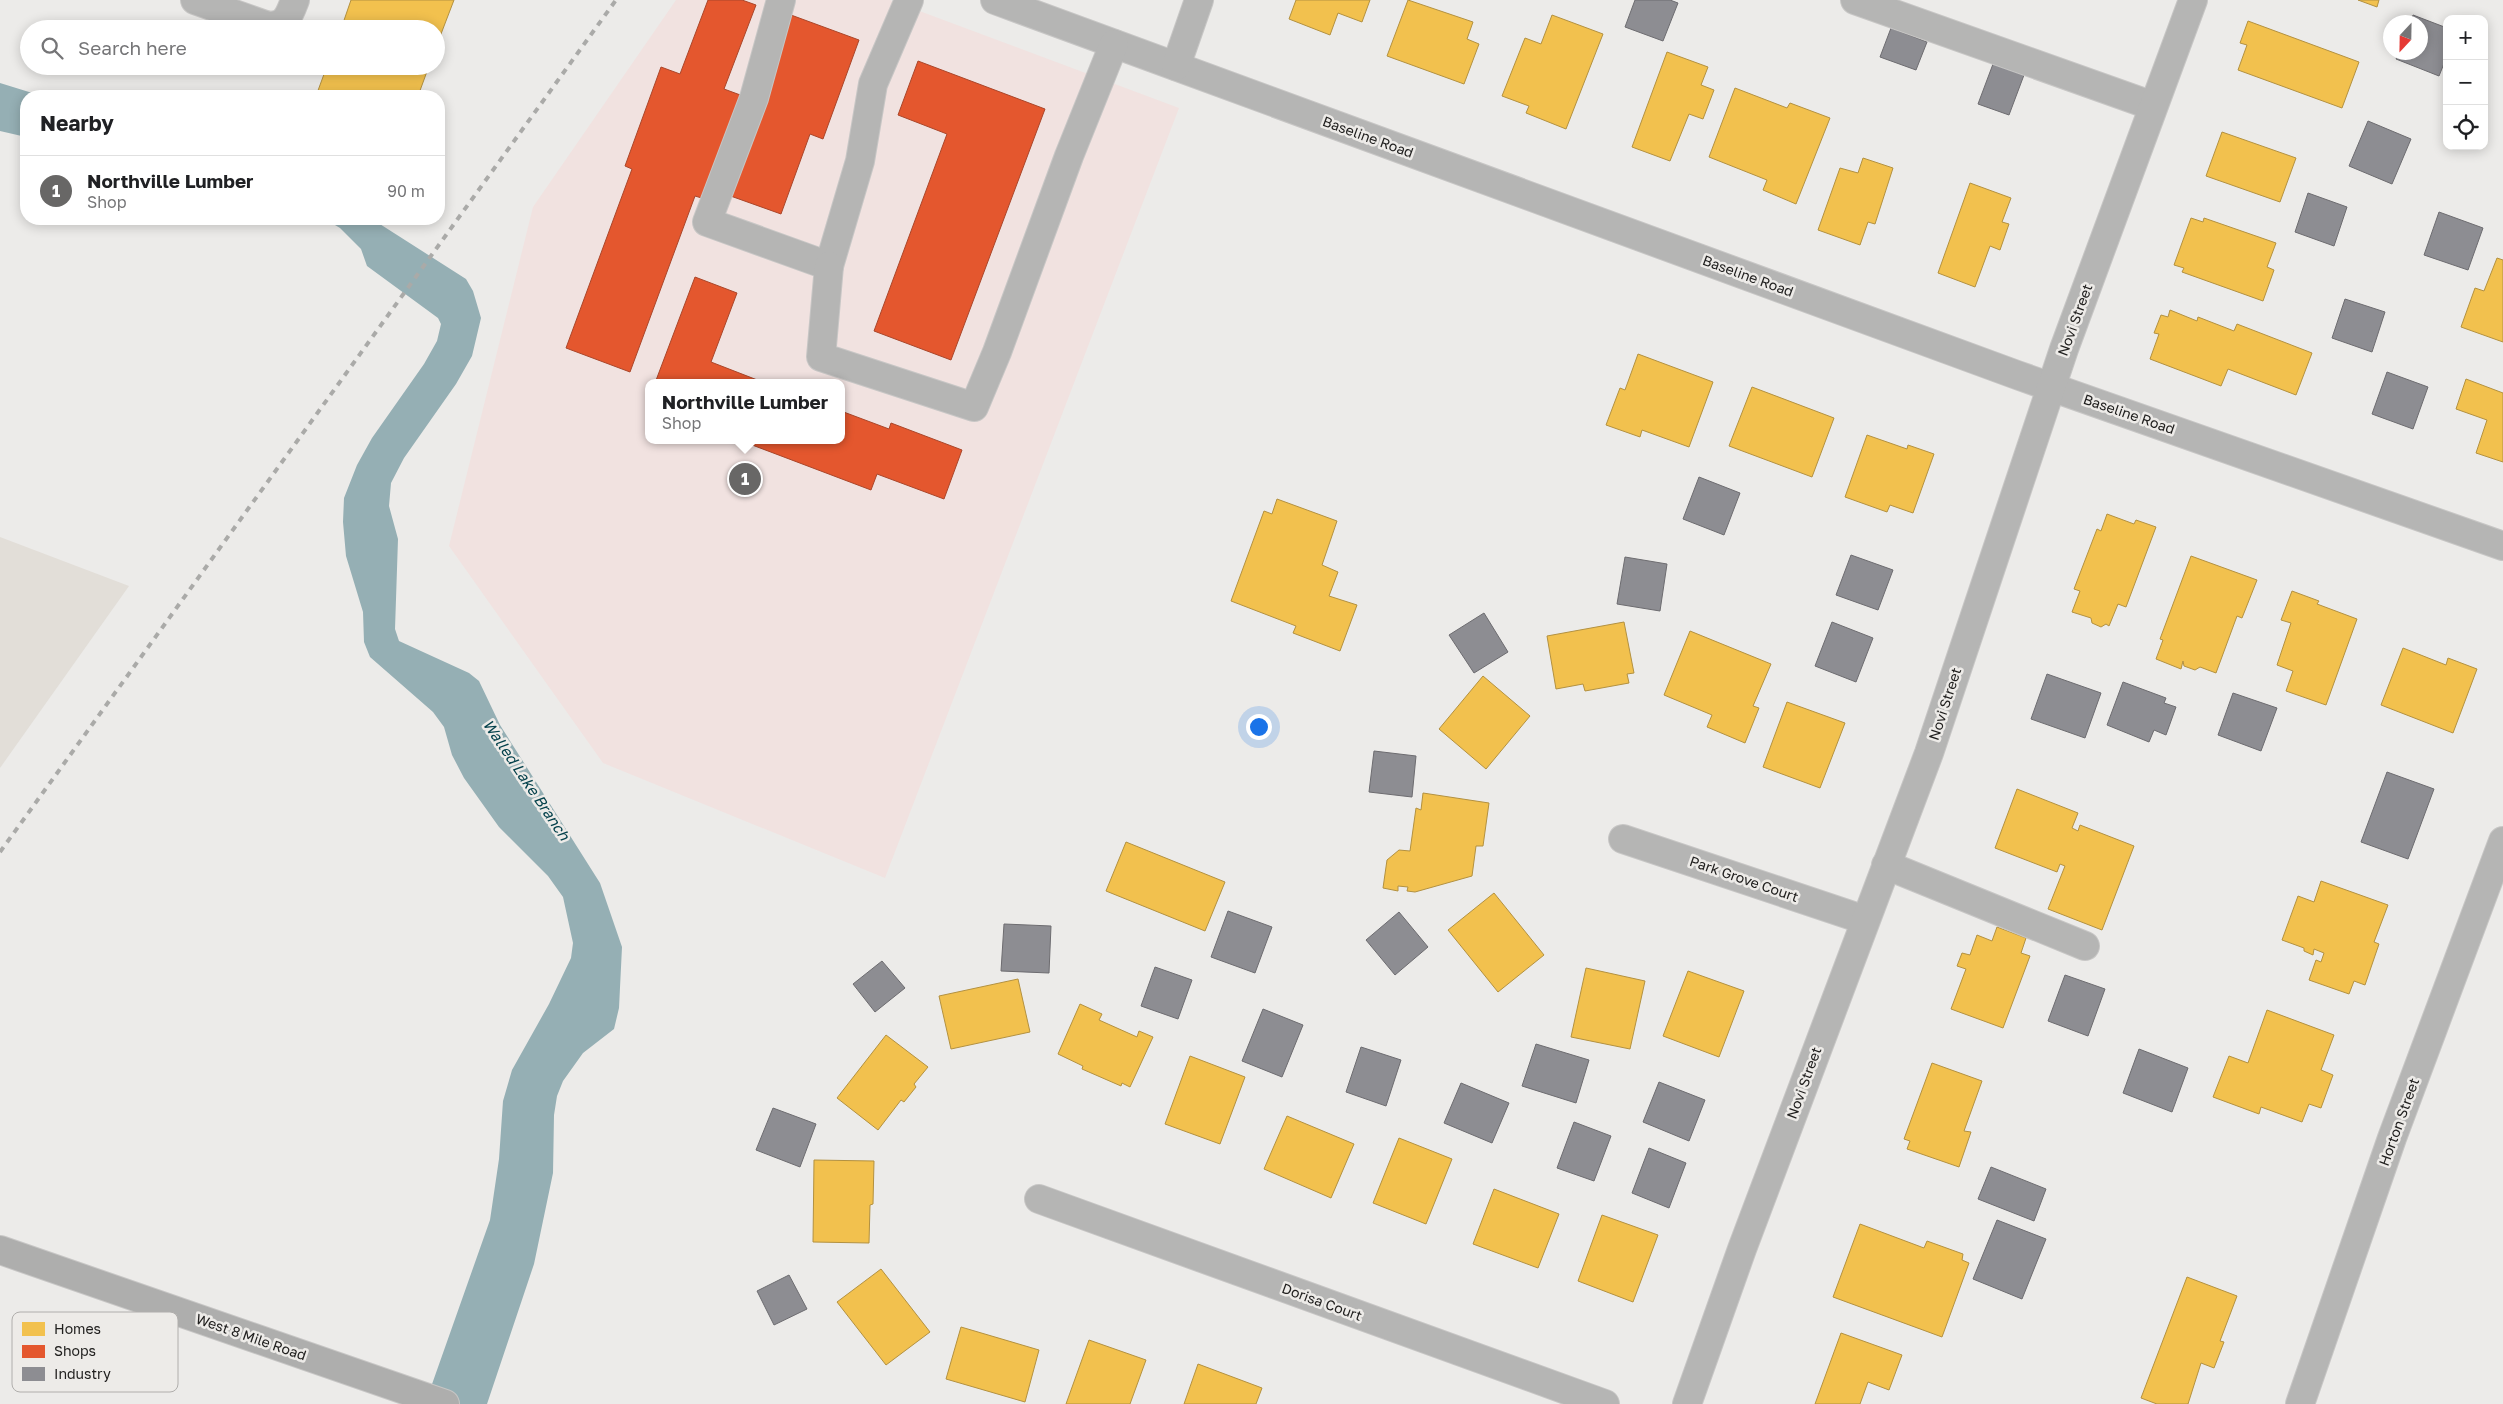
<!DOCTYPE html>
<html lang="en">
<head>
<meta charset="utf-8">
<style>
  :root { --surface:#fff; --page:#f2f2f2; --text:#202124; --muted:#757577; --line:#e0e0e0; --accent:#686766 }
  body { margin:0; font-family:"Golos Text",sans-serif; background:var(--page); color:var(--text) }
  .controls { position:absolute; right:15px; top:15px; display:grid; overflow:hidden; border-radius:10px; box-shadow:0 2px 12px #0003 }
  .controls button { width:45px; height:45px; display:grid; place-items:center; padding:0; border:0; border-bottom:1px solid var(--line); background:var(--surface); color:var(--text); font:25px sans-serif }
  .compass { position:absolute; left:2383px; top:15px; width:45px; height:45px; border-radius:50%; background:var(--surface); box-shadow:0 2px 12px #0003; rotate:202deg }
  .you { position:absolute; left:1258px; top:726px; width:18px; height:18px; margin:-12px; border:4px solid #fff; border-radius:50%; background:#1a73e8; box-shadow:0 0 0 8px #1a73e833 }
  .badge { display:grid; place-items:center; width:32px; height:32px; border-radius:50%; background:var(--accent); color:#fff; font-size:16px; font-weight:700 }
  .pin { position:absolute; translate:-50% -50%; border:2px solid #fff; box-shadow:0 1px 5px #0006 }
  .popup { position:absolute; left:645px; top:379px; width:200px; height:65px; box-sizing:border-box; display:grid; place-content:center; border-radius:10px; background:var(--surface); filter:drop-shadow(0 1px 4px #0005); font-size:16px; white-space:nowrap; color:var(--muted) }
  .popup b { font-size:19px; color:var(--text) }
  .popup::after { content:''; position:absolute; left:50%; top:100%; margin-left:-10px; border:10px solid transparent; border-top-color:var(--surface) }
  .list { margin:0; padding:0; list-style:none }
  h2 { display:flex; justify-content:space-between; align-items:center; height:65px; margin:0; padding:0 20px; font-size:21px }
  h2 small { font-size:16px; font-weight:400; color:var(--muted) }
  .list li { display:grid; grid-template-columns:32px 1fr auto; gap:15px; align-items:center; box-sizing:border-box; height:70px; padding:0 20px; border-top:1px solid var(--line) }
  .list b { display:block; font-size:19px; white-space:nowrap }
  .list p { margin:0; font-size:16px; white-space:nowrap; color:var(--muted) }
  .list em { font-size:16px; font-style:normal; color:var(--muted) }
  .icon { flex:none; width:28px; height:28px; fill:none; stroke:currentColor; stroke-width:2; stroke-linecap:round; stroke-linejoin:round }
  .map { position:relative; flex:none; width:2503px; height:1404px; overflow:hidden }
  .search { position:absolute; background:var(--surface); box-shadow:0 2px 12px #0003; left:20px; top:20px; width:425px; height:55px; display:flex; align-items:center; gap:12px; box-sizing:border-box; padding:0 18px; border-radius:28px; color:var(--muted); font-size:19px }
  .panel { position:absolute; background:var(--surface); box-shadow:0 2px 12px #0003; left:20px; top:90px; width:425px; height:135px; border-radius:20px }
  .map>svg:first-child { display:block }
  .commercial { fill:#f1e2e0; fill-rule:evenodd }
  .built { fill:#e2ded8 }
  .water { fill:#95afb4 }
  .homes { fill:#f2c14e; stroke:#b39140 }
  .shops { fill:#e4572e; stroke:#aa462a }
  .industry { fill:#8d8d92; stroke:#6d6c70 }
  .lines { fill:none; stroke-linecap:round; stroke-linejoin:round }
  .minor-casing { stroke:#c7c6c5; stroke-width:30 }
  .major-casing { stroke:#c7c6c5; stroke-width:30 }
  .minor { stroke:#b5b5b4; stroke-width:28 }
  .major { stroke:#aeaead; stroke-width:28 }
  .rail { stroke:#aaaaa8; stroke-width:4; stroke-dasharray:6 6; stroke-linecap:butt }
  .labels { text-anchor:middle; stroke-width:5; stroke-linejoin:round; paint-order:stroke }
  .street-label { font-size:14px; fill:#21201f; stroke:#edebe8 }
  .water-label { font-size:15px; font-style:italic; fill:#04414b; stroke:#edebe8 }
  .key { fill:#edebe8; stroke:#b0aeac; stroke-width:1 }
  .key-label { font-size:14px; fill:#21201f }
</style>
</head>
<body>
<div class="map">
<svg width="2503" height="1404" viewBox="0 0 2503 1404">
  <rect width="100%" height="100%" fill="#ecebe9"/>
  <path class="commercial" d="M676,0H890L1179,108L885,878L603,763L449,546L533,207ZM649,383H841V440H649Z"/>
  <polygon class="built" points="0,537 129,586 0,768"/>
  <g class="water">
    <polygon points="0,83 42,96 26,96 26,137 0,131"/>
    <polygon points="325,219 372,219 466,279 473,291 481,318 472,356 456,384 404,458 391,483 389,506 398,539 395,629 399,641 469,673 479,681 500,725 600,883 622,947 619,1008 614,1029 583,1053 563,1081 557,1096 554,1115 553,1173 534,1264 487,1404 425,1404 490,1220 499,1159 503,1101 512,1070 549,1004 571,958 573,943 563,897 548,876 499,827 464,778 452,755 444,727 433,712 370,657 364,642 363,612 346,556 343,522 344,498 357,465 372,438 424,364 437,341 441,324 438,318 367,266 361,249 340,228"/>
  </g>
  <g class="homes">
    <polygon points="351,0 454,0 436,47 436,29 341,29"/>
    <polygon points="1296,0 1370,0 1362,22 1338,13 1330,35 1289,19"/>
    <polygon points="1408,0 1473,22 1467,39 1479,44 1464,84 1387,56"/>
    <polygon points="2358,0 2379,0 2377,7"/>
    <polygon points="1552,15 1603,34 1566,129 1526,113 1529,106 1502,96 1525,38 1541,44"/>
    <polygon points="2248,21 2359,62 2342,108 2238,70 2247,45 2240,43"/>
    <polygon points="1667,52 1708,67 1701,85 1714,90 1703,119 1689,114 1670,161 1632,147"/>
    <polygon points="327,66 429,66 418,96 316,96"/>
    <polygon points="1735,88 1787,108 1790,103 1830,118 1796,204 1763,190 1767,180 1709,157"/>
    <polygon points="2222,132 2296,158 2280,202 2206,176"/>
    <polygon points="1863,158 1893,168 1875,224 1868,222 1860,245 1818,230 1840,168 1858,173"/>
    <polygon points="1970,183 2011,198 2002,222 2009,224 2000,250 1990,246 1975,287 1938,273"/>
    <polygon points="2191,218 2203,222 2204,218 2276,243 2267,267 2274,270 2263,301 2182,272 2184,268 2174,265"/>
    <polygon points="2497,258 2503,260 2503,342 2461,327 2475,288 2484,291"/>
    <polygon points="2170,310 2197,321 2198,317 2234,331 2237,324 2312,353 2296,395 2228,369 2221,386 2150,359 2159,334 2154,333 2161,315 2168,317"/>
    <polygon points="1638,354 1713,382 1689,447 1642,430 1640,437 1606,425 1620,388 1625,390"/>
    <polygon points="2466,379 2503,393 2503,462 2476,453 2487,420 2456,409"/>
    <polygon points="1752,387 1834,418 1812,477 1729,446"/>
    <polygon points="1867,435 1907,449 1908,445 1934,454 1913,513 1890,505 1887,512 1845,497"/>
    <polygon points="1277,499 1337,521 1322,565 1338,572 1329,596 1357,605 1340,651 1293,633 1296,626 1231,601 1264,511 1272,514"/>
    <polygon points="2107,514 2134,524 2136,520 2156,527 2126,607 2118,604 2109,626 2106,624 2101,627 2092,623 2091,618 2072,612 2080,591 2074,589 2097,529 2101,531"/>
    <polygon points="2191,556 2257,580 2242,618 2237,616 2216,673 2200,667 2195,670 2184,666 2183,661 2181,669 2156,659 2163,640 2160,639"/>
    <polygon points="2292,591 2319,601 2317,604 2357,619 2326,705 2286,691 2293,671 2277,665 2291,623 2281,620"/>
    <polygon points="1624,622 1634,673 1627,674 1629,683 1585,691 1583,684 1556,689 1547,636"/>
    <polygon points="1690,631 1771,664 1753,706 1759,708 1745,743 1707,727 1712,715 1664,695"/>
    <polygon points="2403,648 2446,665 2448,658 2477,669 2453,733 2381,705"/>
    <polygon points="1483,676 1530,716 1486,769 1439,729"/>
    <polygon points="1787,702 1845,723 1820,788 1763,767"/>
    <polygon points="2017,789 2078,813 2072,828 2078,831 2080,825 2134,846 2102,930 2048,909 2065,866 2060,864 2057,872 1995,848"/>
    <polygon points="1423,793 1489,803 1483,846 1476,846 1472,876 1415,892 1407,891 1408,887 1398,886 1398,891 1383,888 1387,860 1399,850 1410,851 1416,808 1421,810"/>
    <polygon points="1126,842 1225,882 1205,931 1106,891"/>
    <polygon points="2321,881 2388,905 2374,942 2379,944 2365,985 2354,981 2349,994 2309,980 2316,960 2321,962 2324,953 2314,949 2313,955 2304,951 2304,948 2282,940 2298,896 2314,902"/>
    <polygon points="1494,893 1544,955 1498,992 1448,930"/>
    <polygon points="1997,927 2026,938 2021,953 2030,956 2003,1028 1951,1009 1966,969 1957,966 1962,953 1970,955 1977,935 1992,941"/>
    <polygon points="1586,968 1645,981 1630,1049 1571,1037"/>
    <polygon points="1688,971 1744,991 1719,1057 1663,1036"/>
    <polygon points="1018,979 1030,1032 951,1049 939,996"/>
    <polygon points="1080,1004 1102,1014 1099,1020 1137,1037 1139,1031 1153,1037 1130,1087 1122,1083 1121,1086 1082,1069 1083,1066 1058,1054"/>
    <polygon points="2267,1010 2334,1035 2321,1070 2333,1075 2321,1108 2309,1104 2302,1122 2261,1107 2259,1114 2213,1097 2229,1056 2248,1063"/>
    <polygon points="886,1035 928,1067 914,1084 916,1087 904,1102 901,1100 878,1130 837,1098"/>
    <polygon points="1190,1056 1245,1077 1220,1144 1165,1124"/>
    <polygon points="1932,1063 1982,1081 1964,1131 1971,1132 1959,1167 1907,1149 1910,1141 1904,1139"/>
    <polygon points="1287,1116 1354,1144 1331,1198 1264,1169"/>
    <polygon points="1399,1138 1452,1159 1426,1224 1373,1203"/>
    <polygon points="814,1160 874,1161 873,1204 870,1205 869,1243 813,1242"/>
    <polygon points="1494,1189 1559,1214 1538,1268 1473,1244"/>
    <polygon points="1602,1215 1658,1235 1633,1302 1578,1281"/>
    <polygon points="1860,1224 1924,1248 1927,1241 1963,1254 1962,1260 1969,1263 1942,1337 1833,1297"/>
    <polygon points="881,1269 930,1332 886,1365 837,1302"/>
    <polygon points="2187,1277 2237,1296 2220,1341 2224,1342 2214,1368 2201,1363 2188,1404 2157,1404 2141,1398"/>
    <polygon points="961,1327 1039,1350 1025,1402 946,1379"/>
    <polygon points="1841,1333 1902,1355 1889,1390 1868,1382 1860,1404 1815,1404"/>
    <polygon points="1089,1340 1146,1360 1130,1404 1066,1404"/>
    <polygon points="1198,1364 1262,1388 1256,1404 1184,1404"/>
  </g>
  <g class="shops">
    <polygon points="708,0 742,0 756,5 724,89 743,96 705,199 695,196 630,372 566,348 632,169 625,166 661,67 680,74"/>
    <polygon points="791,15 859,40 823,139 810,134 781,214 725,194"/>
    <polygon points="918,61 1045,109 951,360 874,331 947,134 898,115"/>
    <polygon points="695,277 737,293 711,362 765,383 655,383"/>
    <polygon points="841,411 889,429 891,423 962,450 944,499 877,474 871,490 739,440 841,440"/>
  </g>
  <g class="industry">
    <polygon points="1635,0 1670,0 1678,3 1663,41 1625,27"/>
    <polygon points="2413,15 2447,28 2447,56 2439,76 2396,59 2399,52 2420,52 2420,22 2411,22"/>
    <polygon points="1891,28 1927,42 1916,70 1880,57"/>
    <polygon points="1993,64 2024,75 2009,115 1978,104"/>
    <polygon points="2368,121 2411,139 2392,184 2349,166"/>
    <polygon points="2308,193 2347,207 2334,246 2295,232"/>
    <polygon points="2439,212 2483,228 2468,270 2424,255"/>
    <polygon points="2345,299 2385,312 2372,352 2332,338"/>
    <polygon points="2387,372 2428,387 2413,429 2372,414"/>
    <polygon points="1699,477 1740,493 1724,535 1683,519"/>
    <polygon points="1851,555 1893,570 1878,610 1836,595"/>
    <polygon points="1625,557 1667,564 1660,611 1617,604"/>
    <polygon points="1484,613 1508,652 1474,673 1449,635"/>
    <polygon points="1832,622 1873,638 1856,682 1815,666"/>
    <polygon points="2047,674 2101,693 2085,738 2031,719"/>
    <polygon points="2123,682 2166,698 2164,703 2176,707 2166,735 2154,730 2149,742 2107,725"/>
    <polygon points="2233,693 2277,708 2261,751 2218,735"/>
    <polygon points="1374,751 1416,756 1412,797 1369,792"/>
    <polygon points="2387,772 2434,789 2408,859 2361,842"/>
    <polygon points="1228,911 1272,927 1255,973 1211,957"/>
    <polygon points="1399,912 1428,947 1395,975 1366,940"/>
    <polygon points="1004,924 1051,926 1049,973 1001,971"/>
    <polygon points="882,961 905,988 875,1012 853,984"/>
    <polygon points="1155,967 1192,980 1178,1019 1141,1006"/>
    <polygon points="2065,975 2105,989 2088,1036 2048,1021"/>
    <polygon points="1263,1009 1303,1025 1282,1077 1242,1061"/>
    <polygon points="1536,1044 1589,1060 1576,1103 1522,1086"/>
    <polygon points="1361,1047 1401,1060 1386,1106 1346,1092"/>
    <polygon points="2139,1049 2188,1068 2172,1112 2123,1093"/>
    <polygon points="1659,1082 1705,1100 1689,1141 1643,1122"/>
    <polygon points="1461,1083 1509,1103 1492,1143 1444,1123"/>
    <polygon points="773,1108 816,1124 800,1167 756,1150"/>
    <polygon points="1574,1122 1611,1136 1594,1181 1557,1168"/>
    <polygon points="1649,1148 1686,1163 1669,1208 1632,1193"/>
    <polygon points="1991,1167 2046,1189 2034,1221 1978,1199"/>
    <polygon points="1997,1220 2046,1239 2022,1299 1973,1279"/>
    <polygon points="789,1275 807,1309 774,1325 757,1291"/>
  </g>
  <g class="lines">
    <defs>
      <g id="minor">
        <path d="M195,0L268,26C286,26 289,16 295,0"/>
        <polyline points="781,0 754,98 707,222 829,266 860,161 873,84 909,0"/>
        <polyline points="995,0 2017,375 2503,546"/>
        <polyline points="1855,0 2153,106"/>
        <polyline points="1176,66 1199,0"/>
        <polyline points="829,266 821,357 974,407 997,352 1069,156 1114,44"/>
        <polyline points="1623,839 1865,920"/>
        <polyline points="1886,865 2085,946"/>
        <polyline points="1039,1199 1605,1404"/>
        <polyline points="1687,1404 1742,1249 1929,753 2064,349 2193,0"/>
        <polyline points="2300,1404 2392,1138 2503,841"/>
      </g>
      <polyline id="major" points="0,1250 445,1404"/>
    </defs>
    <use href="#minor" class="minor-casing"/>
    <use href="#major" class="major-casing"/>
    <use href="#minor" class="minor"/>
    <use href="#major" class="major"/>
    <polyline class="rail" points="0,852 616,0"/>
  </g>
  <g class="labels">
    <g class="street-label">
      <text transform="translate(1368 137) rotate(20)" y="5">Baseline Road</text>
      <text transform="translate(1748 276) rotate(20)" y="5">Baseline Road</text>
      <text transform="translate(2075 320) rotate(-70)" y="5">Novi Street</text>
      <text transform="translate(2129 414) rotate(19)" y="5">Baseline Road</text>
      <text transform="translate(1945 704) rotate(-72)" y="5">Novi Street</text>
      <text transform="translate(1744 879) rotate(19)" y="5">Park Grove Court</text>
      <text transform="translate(1804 1083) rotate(-70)" y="5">Novi Street</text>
      <text transform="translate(2399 1122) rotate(-70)" y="5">Horton Street</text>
      <text transform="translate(1322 1302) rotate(20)" y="5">Dorisa Court</text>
      <text transform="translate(251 1337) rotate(19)" y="5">West 8 Mile Road</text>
    </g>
    <g class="water-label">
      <text transform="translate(526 780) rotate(56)" y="5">Walled Lake Branch</text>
    </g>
  </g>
  <rect x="12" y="1312" width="166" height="80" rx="8" class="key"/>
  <rect x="22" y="1322" width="23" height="14" fill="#f2c14e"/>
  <rect x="22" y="1345" width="23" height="13" fill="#e4572e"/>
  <rect x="22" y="1367" width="23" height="14" fill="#8d8d92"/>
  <g class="key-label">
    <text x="54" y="1334">Homes</text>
    <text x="54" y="1356">Shops</text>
    <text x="54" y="1379">Industry</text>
  </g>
</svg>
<div class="controls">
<button>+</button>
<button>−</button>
<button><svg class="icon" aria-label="locate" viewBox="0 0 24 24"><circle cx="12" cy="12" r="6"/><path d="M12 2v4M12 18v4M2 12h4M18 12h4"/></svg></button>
</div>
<svg class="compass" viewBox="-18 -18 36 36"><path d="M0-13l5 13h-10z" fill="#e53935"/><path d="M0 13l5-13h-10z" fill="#757577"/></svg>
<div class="you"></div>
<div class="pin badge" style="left:745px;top:479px">1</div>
<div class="popup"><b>Northville Lumber</b>Shop</div>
<div class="search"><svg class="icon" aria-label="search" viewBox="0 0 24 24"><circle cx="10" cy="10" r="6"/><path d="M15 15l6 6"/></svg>Search here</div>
<section class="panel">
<h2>Nearby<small></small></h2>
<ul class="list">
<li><span class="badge">1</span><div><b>Northville Lumber</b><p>Shop</p></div><em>90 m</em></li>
</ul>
</section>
</div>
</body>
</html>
